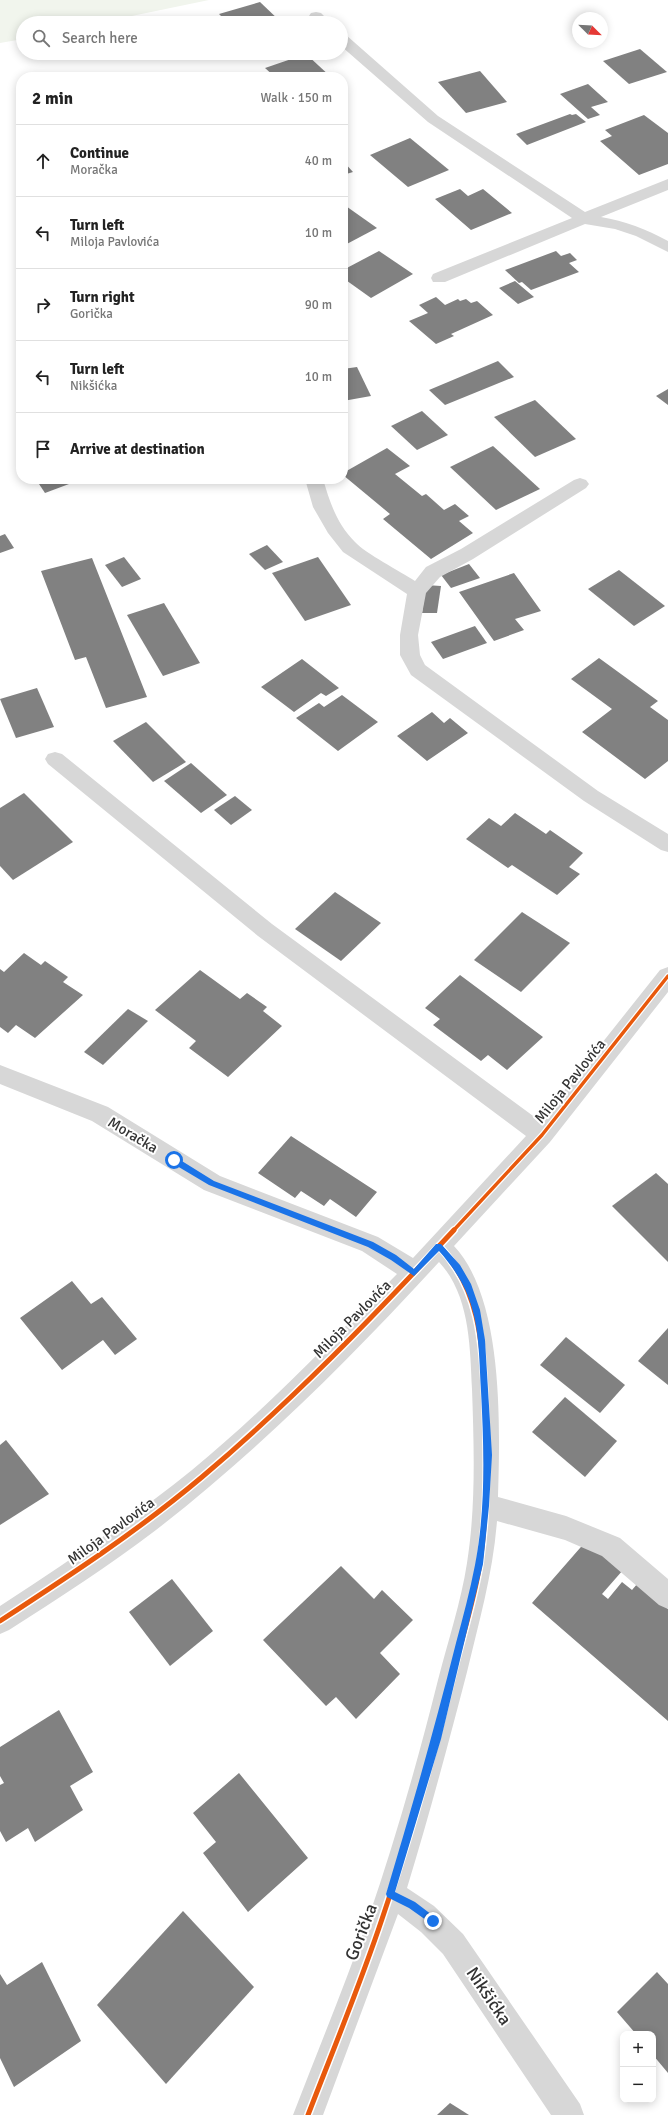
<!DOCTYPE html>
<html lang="en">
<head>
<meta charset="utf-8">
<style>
  :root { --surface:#fff; --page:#f6f6f6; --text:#222; --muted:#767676; --line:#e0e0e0 }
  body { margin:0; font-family:Signika,sans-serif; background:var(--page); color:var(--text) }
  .controls { position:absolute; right:12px; bottom:12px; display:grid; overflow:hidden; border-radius:8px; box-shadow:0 2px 10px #0003 }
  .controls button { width:36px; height:36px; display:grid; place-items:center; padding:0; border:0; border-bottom:1px solid var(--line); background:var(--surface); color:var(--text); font:20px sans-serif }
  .compass { position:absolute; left:572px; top:12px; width:36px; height:36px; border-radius:50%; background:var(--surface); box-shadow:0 2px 10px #0003; rotate:114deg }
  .stop { position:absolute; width:12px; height:12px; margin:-9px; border:3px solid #1a73e8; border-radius:50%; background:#fff }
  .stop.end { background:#1a73e8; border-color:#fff; box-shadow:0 1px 4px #0008 }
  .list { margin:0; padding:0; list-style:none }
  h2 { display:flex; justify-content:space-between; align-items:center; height:52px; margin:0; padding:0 16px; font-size:17px }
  h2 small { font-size:13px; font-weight:400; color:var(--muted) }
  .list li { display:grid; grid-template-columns:26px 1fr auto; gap:12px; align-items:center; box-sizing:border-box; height:72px; padding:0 16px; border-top:1px solid var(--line) }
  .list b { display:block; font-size:15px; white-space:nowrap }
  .list p { margin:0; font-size:13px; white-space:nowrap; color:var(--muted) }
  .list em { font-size:13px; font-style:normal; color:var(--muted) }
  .icon { flex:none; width:22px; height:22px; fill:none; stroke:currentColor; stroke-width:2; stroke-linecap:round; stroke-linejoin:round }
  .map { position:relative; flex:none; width:668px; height:2115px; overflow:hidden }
  .search { position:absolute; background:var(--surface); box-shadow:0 2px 10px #0003; left:16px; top:16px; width:332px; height:44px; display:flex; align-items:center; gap:10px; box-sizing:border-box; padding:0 14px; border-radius:22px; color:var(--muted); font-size:15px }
  .panel { position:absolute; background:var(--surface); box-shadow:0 2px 10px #0003; left:16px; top:72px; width:332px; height:412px; border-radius:16px }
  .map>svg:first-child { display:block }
  .green { fill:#f1f5ed }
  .building { fill:#818181 }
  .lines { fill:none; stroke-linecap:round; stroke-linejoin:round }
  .street { fill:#d7d7d7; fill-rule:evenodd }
  .cycleway-far1-casing { stroke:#fff; stroke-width:6 }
  .cycleway-casing { stroke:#fff; stroke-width:8 }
  .cycleway-far1 { stroke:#e8590c; stroke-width:3.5 }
  .cycleway { stroke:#e8590c; stroke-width:5 }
  .route { fill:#1a73e8 }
  .labels { text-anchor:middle; stroke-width:4; stroke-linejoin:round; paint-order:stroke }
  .street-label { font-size:15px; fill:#333; stroke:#fff }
  .near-street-label { font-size:18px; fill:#333; stroke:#fff }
</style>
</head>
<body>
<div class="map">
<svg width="668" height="2115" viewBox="0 0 668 2115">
  <rect width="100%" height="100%" fill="#fff"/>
  <polygon class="green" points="0,0 209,0 98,23 23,23 23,39 0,43"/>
  <g class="building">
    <polygon points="260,2 282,23 228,23 219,14"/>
    <polygon points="640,49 667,72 629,84 603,61"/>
    <polygon points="306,54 331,77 275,77 265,68"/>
    <polygon points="480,71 507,102 466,113 438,82"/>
    <polygon points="588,84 608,102 591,107 600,115 588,119 560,94"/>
    <polygon points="570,114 572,115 576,114 586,122 527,145 516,134"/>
    <polygon points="644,115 668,133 668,164 639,175 600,141 612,136 605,130"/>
    <polygon points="410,138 449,170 408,187 370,155"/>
    <polygon points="343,161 353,172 343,175"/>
    <polygon points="460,189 468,196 483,189 512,213 471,230 435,199"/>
    <polygon points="343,204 377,228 343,246"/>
    <polygon points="379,251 413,274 371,298 343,278 343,270"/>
    <polygon points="556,251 561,256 570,253 577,260 569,263 579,272 531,290 522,282 519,283 505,270"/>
    <polygon points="515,281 534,297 518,304 499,288"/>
    <polygon points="436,297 445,305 458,299 460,301 466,299 471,303 477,301 493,315 451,334 454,336 436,344 409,321 428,313 419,305"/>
    <polygon points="498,361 514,377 445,405 429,390"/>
    <polygon points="357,367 371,396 343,401 343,369"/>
    <polygon points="668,389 668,405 656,396"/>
    <polygon points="535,400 576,439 535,457 494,417"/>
    <polygon points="422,411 448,435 417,450 391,426"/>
    <polygon points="493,446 540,489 496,510 450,467"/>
    <polygon points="387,448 410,466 395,474 422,496 426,494 444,510 455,504 469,516 459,521 473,533 431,559 383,519 390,514 343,475 343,473"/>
    <polygon points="53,479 65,479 69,484 45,493 39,484"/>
    <polygon points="5,534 14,548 0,553 0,536"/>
    <polygon points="267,545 283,562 265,570 249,554"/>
    <polygon points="124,557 141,579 122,587 105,565"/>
    <polygon points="318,557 351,605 305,621 272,573"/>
    <polygon points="92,558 147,697 106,708 86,657 75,660 41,571"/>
    <polygon points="469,564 480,578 451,588 441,575"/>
    <polygon points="619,570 665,606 634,626 588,589"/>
    <polygon points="514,573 541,611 515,619 524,630 494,641 459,592"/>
    <polygon points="426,585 441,586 437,613 422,613"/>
    <polygon points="164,603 200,663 163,676 127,615"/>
    <polygon points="475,626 487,643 443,659 431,642"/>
    <polygon points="599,658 658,701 650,707 668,720 668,761 645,779 582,732 612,709 571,679"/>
    <polygon points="302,659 339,688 326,696 321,693 294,712 261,687"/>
    <polygon points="37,688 54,727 16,738 0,699"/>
    <polygon points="342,695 378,722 338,751 296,718 319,703 324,707"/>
    <polygon points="432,712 444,723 450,718 468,733 427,761 397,736"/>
    <polygon points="146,722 186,762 153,782 113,741"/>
    <polygon points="191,763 227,795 201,813 164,781"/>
    <polygon points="24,793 73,842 13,880 0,866 0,808"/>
    <polygon points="235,796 252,810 231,825 214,810"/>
    <polygon points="515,813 546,834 550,830 583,853 569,867 580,874 557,895 512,865 508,868 466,839 489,818 501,826"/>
    <polygon points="335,892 381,923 341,961 295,929"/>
    <polygon points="522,912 570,943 521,992 474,960"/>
    <polygon points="24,953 41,965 45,961 68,977 63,982 83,995 35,1038 16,1025 8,1033 0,1027 0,969 4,972"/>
    <polygon points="200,970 240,999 247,993 267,1007 263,1011 282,1026 228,1077 189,1048 196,1041 155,1010"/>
    <polygon points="460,975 543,1037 507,1070 488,1055 481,1061 433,1025 440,1019 425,1008"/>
    <polygon points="128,1009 148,1021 103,1065 84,1052"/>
    <polygon points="291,1136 377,1192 356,1217 330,1199 324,1206 301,1191 295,1198 258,1173"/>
    <polygon points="656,1173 668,1184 668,1262 612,1206"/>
    <polygon points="72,1281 91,1304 102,1297 137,1339 115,1355 103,1340 62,1370 20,1318"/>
    <polygon points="668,1328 668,1385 638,1361"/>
    <polygon points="566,1337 625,1385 600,1413 540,1365"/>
    <polygon points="565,1397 617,1441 585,1477 532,1432"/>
    <polygon points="6,1440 49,1494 0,1525 0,1445"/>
    <polygon points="587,1540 623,1570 602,1594 608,1599 622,1582 632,1590 638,1583 668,1609 668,1721 532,1603"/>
    <polygon points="341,1566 374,1599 382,1590 413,1620 380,1653 400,1674 356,1719 336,1697 326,1706 263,1640"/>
    <polygon points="172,1579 213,1631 170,1666 129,1612"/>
    <polygon points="59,1710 93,1772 70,1786 83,1810 35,1842 28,1828 6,1842 0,1831 0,1785 4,1783 0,1776 0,1747"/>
    <polygon points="239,1773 308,1858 248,1912 203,1853 216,1842 193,1813"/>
    <polygon points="183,1911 254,1987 166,2084 97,2005"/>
    <polygon points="42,1962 81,2041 14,2087 0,2058 0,1974 7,1985"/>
    <polygon points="657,1972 668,1984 668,2073 653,2055 653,2034 636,2034 617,2012"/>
    <polygon points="450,2103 469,2115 437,2115"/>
  </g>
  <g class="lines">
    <g class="street">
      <polygon points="316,12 321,13 331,23 315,23 309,16 311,13"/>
      <path d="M341,34L346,35L438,116L585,212L668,179V190L601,217C625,221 646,229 668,241V252L636,236L615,229L585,224L445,282H433L431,278L433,274L572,218L428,122L341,46Z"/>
      <path d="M580,478L586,480L589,484L586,488L473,559L440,577L426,593L418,635L420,655L425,665L598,791L668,834V852L661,850L584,801L411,675L400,655V635L407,594L343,552L328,533L313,507L305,479H323C330,503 337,524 355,542C366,554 400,571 415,581L426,567L461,549L574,480Z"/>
      <path d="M55,752L62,754L272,924L540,1121L660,970L668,967V992L550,1142L454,1246C504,1299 500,1427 498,1497L566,1516L620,1538L668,1579V1609L659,1605L602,1556L565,1540L497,1521C493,1573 479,1622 467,1672C448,1745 429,1816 407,1888L434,1906L463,1934L580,2104L584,2115H551L443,1954L421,1932L398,1914L323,2115H293C318,2050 345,1985 368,1919C395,1841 418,1760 438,1680C448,1641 461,1602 467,1563C476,1506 474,1447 472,1389C470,1347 470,1295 439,1262C351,1358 259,1450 156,1530C109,1566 59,1598 9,1630L0,1634V1606C66,1563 131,1519 192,1470C265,1410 331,1341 397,1274L362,1251L204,1190L92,1121L0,1084V1065L108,1107L220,1176L378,1237L413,1258L526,1136L258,936L48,764L45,759L48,754Z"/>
    </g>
    <defs>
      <polyline id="cycleway-far1" points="453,1231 542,1135 668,976"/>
      <g id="cycleway">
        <path d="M0,1621C69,1576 138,1531 202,1477C292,1401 374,1316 454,1230"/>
        <path d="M308,2115C333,2050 360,1985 382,1919C409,1840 432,1759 452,1678C461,1640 474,1602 480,1563C488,1509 487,1453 485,1399C482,1341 480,1290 439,1246"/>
      </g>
    </defs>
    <use href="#cycleway-far1" class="cycleway-far1-casing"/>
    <use href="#cycleway" class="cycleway-casing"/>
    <use href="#cycleway-far1" class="cycleway-far1"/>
    <use href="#cycleway" class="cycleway"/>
  </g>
  <path class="route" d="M172,1158H177L214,1181L373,1242L396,1255L414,1269L436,1244H441L460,1265L471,1284L480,1310L485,1340L492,1455L489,1506L483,1564L441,1739L395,1892L415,1902L436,1918L437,1921L433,1925L409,1908L387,1897L386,1894C411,1811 435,1727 456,1643C463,1617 470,1591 475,1565C486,1508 484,1449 481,1391C478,1333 480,1297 439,1251L414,1276L391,1260L368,1247L209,1185L172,1163Z"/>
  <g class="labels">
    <g class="street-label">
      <text transform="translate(570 1081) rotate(-51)" y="5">Miloja Pavlovića</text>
      <text transform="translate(133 1135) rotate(31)" y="5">Moračka</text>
      <text transform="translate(352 1319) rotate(-45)" y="5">Miloja Pavlovića</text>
      <text transform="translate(111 1531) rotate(-36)" y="5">Miloja Pavlovića</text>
    </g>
    <g class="near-street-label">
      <text transform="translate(361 1932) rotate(-69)" y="6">Gorička</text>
      <text transform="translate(489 1996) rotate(56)" y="6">Nikšićka</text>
    </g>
  </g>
</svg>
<div class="controls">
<button>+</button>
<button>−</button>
</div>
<svg class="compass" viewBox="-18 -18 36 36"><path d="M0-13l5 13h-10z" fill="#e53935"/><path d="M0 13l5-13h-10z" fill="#767676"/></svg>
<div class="stop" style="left:174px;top:1160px"></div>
<div class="stop end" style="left:433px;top:1921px"></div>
<div class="search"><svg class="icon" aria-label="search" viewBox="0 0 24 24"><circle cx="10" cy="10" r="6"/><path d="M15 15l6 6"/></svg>Search here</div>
<section class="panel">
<h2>2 min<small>Walk · 150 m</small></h2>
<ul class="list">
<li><svg class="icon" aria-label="ahead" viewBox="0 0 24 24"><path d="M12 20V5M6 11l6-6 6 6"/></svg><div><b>Continue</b><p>Moračka</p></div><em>40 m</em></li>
<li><svg class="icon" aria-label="left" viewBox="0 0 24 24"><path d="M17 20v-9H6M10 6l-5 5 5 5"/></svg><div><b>Turn left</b><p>Miloja Pavlovića</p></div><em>10 m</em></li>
<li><svg class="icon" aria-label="right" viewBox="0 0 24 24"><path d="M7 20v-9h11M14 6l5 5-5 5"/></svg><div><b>Turn right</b><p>Gorička</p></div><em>90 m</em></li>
<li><svg class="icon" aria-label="left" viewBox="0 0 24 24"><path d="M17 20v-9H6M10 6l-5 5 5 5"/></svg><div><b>Turn left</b><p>Nikšićka</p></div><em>10 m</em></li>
<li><svg class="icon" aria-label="arrive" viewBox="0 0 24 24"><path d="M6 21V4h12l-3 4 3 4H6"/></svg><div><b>Arrive at destination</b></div></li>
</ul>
</section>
</div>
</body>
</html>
